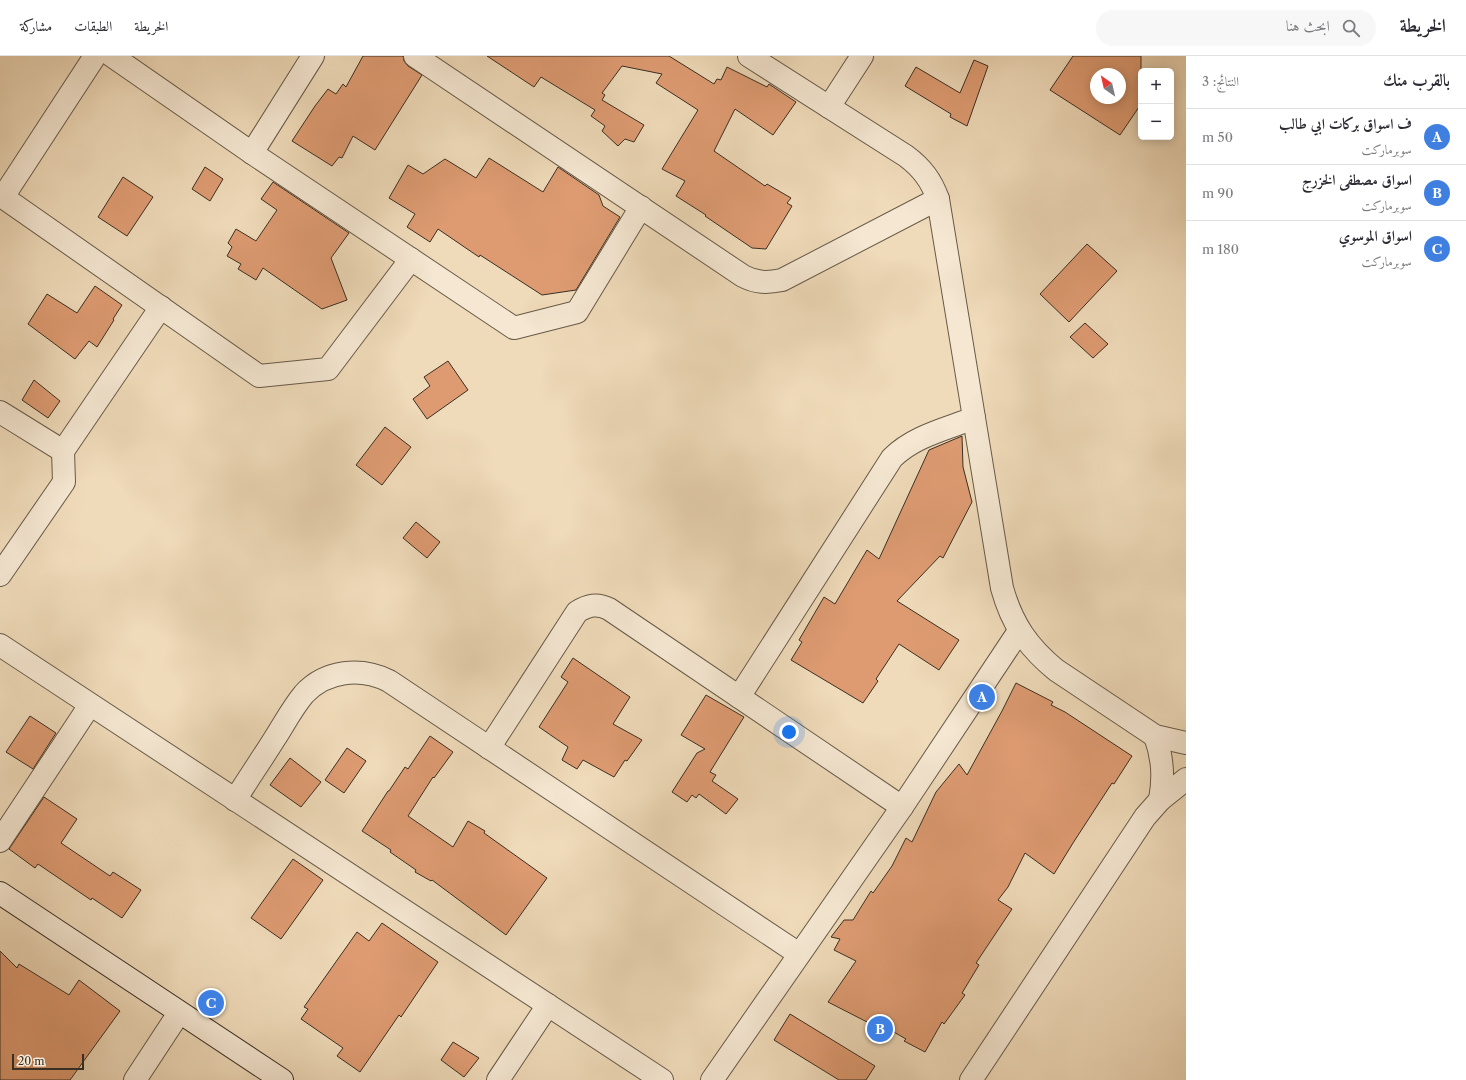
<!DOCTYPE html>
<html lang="ar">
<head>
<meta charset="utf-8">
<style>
  :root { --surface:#fff; --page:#f7f7f7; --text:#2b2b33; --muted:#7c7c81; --line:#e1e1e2; --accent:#b45309 }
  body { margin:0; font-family:"Libre Caslon Text",Amiri,serif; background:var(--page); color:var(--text); direction:rtl }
  .controls { position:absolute; right:12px; top:12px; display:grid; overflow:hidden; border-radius:6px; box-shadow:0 2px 10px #0003 }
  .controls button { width:36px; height:36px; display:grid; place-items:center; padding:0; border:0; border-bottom:1px solid var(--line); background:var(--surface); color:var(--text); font:20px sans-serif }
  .compass { position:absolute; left:1090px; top:12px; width:36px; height:36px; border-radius:50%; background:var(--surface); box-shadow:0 2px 10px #0003; rotate:326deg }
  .scale { position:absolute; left:12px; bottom:10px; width:72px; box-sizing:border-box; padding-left:4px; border:2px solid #3a2f23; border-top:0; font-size:11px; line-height:14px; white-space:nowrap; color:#3a2f23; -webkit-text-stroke:3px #f5e7d2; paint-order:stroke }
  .you { position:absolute; left:789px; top:676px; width:14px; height:14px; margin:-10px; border:3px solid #fff; border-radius:50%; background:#1a73e8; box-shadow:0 0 0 6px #1a73e833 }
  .badge { display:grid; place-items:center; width:26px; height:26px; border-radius:50%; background:var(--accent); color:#fff; font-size:13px; font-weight:700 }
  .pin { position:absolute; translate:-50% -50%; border:2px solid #fff; box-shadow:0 1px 4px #0006 }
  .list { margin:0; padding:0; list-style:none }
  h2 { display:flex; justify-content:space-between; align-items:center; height:52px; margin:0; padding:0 16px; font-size:17px }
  h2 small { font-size:13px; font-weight:400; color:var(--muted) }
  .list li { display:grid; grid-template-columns:26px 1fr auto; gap:12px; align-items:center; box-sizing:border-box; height:56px; padding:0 16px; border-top:1px solid var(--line) }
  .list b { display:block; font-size:15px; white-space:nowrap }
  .list p { margin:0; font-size:13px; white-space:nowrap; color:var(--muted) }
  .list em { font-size:13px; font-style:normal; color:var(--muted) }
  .icon { flex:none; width:22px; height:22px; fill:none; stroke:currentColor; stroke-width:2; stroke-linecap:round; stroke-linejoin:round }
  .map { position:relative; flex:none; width:1186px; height:1024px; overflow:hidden; direction:ltr }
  header { display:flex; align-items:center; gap:24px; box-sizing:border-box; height:56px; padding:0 20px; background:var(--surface); border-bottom:1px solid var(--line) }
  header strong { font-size:19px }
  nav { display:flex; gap:22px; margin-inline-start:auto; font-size:14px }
  .search { width:280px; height:36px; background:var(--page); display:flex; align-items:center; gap:10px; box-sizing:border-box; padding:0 14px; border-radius:22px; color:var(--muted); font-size:15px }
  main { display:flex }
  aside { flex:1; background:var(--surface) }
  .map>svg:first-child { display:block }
  .building { fill:#de9b72; stroke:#3a2f23; fill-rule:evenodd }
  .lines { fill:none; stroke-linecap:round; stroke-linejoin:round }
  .street-casing { stroke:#675a48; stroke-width:24 }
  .secondary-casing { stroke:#3a2f23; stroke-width:24 }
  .street { stroke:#f5e7d2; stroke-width:22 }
  .secondary { stroke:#f5e7d2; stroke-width:22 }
</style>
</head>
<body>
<header>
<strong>الخريطة</strong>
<div class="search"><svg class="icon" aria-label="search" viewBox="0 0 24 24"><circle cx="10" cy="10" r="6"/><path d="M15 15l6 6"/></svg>ابحث هنا</div>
<nav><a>الخريطة</a><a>الطبقات</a><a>مشاركة</a></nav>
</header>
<main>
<aside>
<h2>بالقرب منك<small>النتائج: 3</small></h2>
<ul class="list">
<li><span class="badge" style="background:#3f7fe0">A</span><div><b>ف اسواق بركات ابي طالب</b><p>سوبرماركت</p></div><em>50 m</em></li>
<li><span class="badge" style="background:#3f7fe0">B</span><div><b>اسواق مصطفى الخزرج</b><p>سوبرماركت</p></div><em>90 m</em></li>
<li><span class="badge" style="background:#3f7fe0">C</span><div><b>اسواق الموسوي</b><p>سوبرماركت</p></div><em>180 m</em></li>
</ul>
</aside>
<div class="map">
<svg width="1186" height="1024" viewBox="0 0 1186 1024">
  <rect width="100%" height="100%" fill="#efdab9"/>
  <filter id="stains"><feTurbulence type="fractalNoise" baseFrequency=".005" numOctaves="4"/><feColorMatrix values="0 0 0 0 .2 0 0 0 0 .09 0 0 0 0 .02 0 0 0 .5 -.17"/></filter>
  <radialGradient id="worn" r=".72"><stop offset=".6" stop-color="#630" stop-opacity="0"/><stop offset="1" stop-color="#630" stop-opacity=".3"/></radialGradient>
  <g class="building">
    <polygon points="363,0 403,0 404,5 408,10 422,19 375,94 353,80 342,102 339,101 332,110 292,85 315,50 328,33 336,38 343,28 346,31"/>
    <polygon points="487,0 669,0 714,28 717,23 721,24 727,11 767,31 769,28 796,46 773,79 735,53 714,95 765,130 767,128 791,142 787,147 792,150 766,193 752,192 705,160 706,159 676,140 685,125 662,113 698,54 656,27 662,18 622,10 602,37 605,39 602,44 644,69 634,86 625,83 618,90 602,75 605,70 591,60 595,54 541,21 534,31"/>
    <path d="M1073,0H1141V48L1120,79L1050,34ZM1096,18H1120V42H1096Z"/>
    <polygon points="974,4 988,10 967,70 950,61 951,58 905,30 916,11 960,37"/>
    <polygon points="489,102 543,136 558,111 599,139 603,150 620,161 576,234 542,239 480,199 479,201 438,173 430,186 407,171 415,158 389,142 408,109 423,118 445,103 476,122"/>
    <polygon points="205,111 223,123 210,145 192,133"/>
    <polygon points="123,121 153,141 127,180 98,161"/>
    <polygon points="273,126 349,177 331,202 347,244 322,253 263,212 256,224 238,213 241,208 227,200 232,191 228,187 236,173 256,185 277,154 261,143"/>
    <polygon points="1087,188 1117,215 1069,266 1040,238"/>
    <polygon points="95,230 122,249 113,263 114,264 97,291 89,285 75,303 28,268 47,238 77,257"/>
    <polygon points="1085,267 1108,288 1093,302 1070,281"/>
    <polygon points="448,305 468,334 427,363 413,343 430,330 424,321"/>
    <polygon points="34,324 60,345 48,362 22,344"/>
    <polygon points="385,371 411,391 382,429 356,409"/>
    <polygon points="962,380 963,411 972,446 943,502 940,500 897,545 959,584 939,614 899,588 876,623 878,625 863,647 791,604 802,586 799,584 824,541 835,548 867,494 879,503 929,394"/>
    <polygon points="416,466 440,486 427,502 403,482"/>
    <polygon points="573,602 630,641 613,668 642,684 627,705 625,704 614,721 583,704 577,713 562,704 568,691 539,671 568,626 561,621"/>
    <polygon points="1016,627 1053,646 1051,649 1065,656 1132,700 1114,728 1112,727 1073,787 1054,818 1025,797 1008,831 998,844 1012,853 976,907 979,909 962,937 965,939 944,968 942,966 925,996 904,985 906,983 871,963 869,967 828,946 856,905 834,894 840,883 831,881 844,864 853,864 871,835 873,837 892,810 906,782 912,786 936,736 959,708 967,719 1002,655"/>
    <polygon points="706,639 744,661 710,716 716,719 712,725 738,743 726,758 699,738 696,742 692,739 687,746 672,736 697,697 705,693 681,679"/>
    <polygon points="30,660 56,677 33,713 6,696"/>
    <polygon points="430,680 453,696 434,722 433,721 408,760 453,791 468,765 485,775 484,777 547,822 506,879 432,824 431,825 415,816 416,814 390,796 391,794 362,775 388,735 389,735 405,711 408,713"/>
    <polygon points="347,692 366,705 344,737 325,724"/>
    <polygon points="290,702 321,726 301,751 270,729"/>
    <polygon points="44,741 77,763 61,787 110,820 113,816 141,834 122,862 92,842 91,844 38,808 35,812 9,793"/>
    <polygon points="293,803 323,824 281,883 251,862"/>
    <polygon points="382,867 438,906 401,961 399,959 360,1016 337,1000 343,992 301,963 308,953 304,951 357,876 369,885"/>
    <polygon points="0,895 17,912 19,908 69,939 79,924 120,955 70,1024 0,1024"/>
    <polygon points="790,958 875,1010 866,1024 839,1024 774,984"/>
    <polygon points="453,986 479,1002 464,1021 441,1004"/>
  </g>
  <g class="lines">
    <defs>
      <g id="street">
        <polyline points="112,0 252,97 514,272 577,256 641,151"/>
        <path d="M415,0L743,220C756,227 767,227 782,224L938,143"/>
        <path d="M749,0L906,100C922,112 931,124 938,143L1002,532C1012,568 1028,591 1056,614L1155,680L1186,687"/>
        <polyline points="829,51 862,0"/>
        <polyline points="252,97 313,0"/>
        <polyline points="0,139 259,320 328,313 411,203"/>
        <polyline points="3,141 95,0"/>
        <polyline points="0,356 63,395"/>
        <polyline points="0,519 64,426 63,395 161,251"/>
        <polyline points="0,589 662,1024"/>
        <path d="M739,641L892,402C914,380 946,373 974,362"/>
        <path d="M1155,680C1163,702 1164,721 1160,744"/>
        <path d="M489,692L577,556C588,549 597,547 609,553L902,751"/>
        <path d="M235,744C248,723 262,703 275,682C284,668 293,651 304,638C326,614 361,611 389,625L799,898"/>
        <polyline points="0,785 90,649"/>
        <polyline points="135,1024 179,957"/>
        <polyline points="498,1024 548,949"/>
        <polyline points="712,1024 902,751 1019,575"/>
        <polyline points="971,1024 1145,761 1160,744 1186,723"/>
      </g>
      <polyline id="secondary" points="0,837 282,1024"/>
    </defs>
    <use href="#street" class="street-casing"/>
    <use href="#secondary" class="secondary-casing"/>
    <use href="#street" class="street"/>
    <use href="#secondary" class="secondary"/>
  </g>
  <rect width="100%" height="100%" filter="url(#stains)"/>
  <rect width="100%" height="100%" fill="url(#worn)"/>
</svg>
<div class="controls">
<button>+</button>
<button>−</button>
</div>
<svg class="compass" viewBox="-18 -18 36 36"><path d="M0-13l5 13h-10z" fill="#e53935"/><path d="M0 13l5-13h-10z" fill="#7c7c81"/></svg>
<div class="scale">20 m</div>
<div class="you"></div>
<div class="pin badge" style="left:982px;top:641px;background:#3f7fe0">A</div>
<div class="pin badge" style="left:880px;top:973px;background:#3f7fe0">B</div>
<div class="pin badge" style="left:211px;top:947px;background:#3f7fe0">C</div>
</div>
</main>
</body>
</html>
